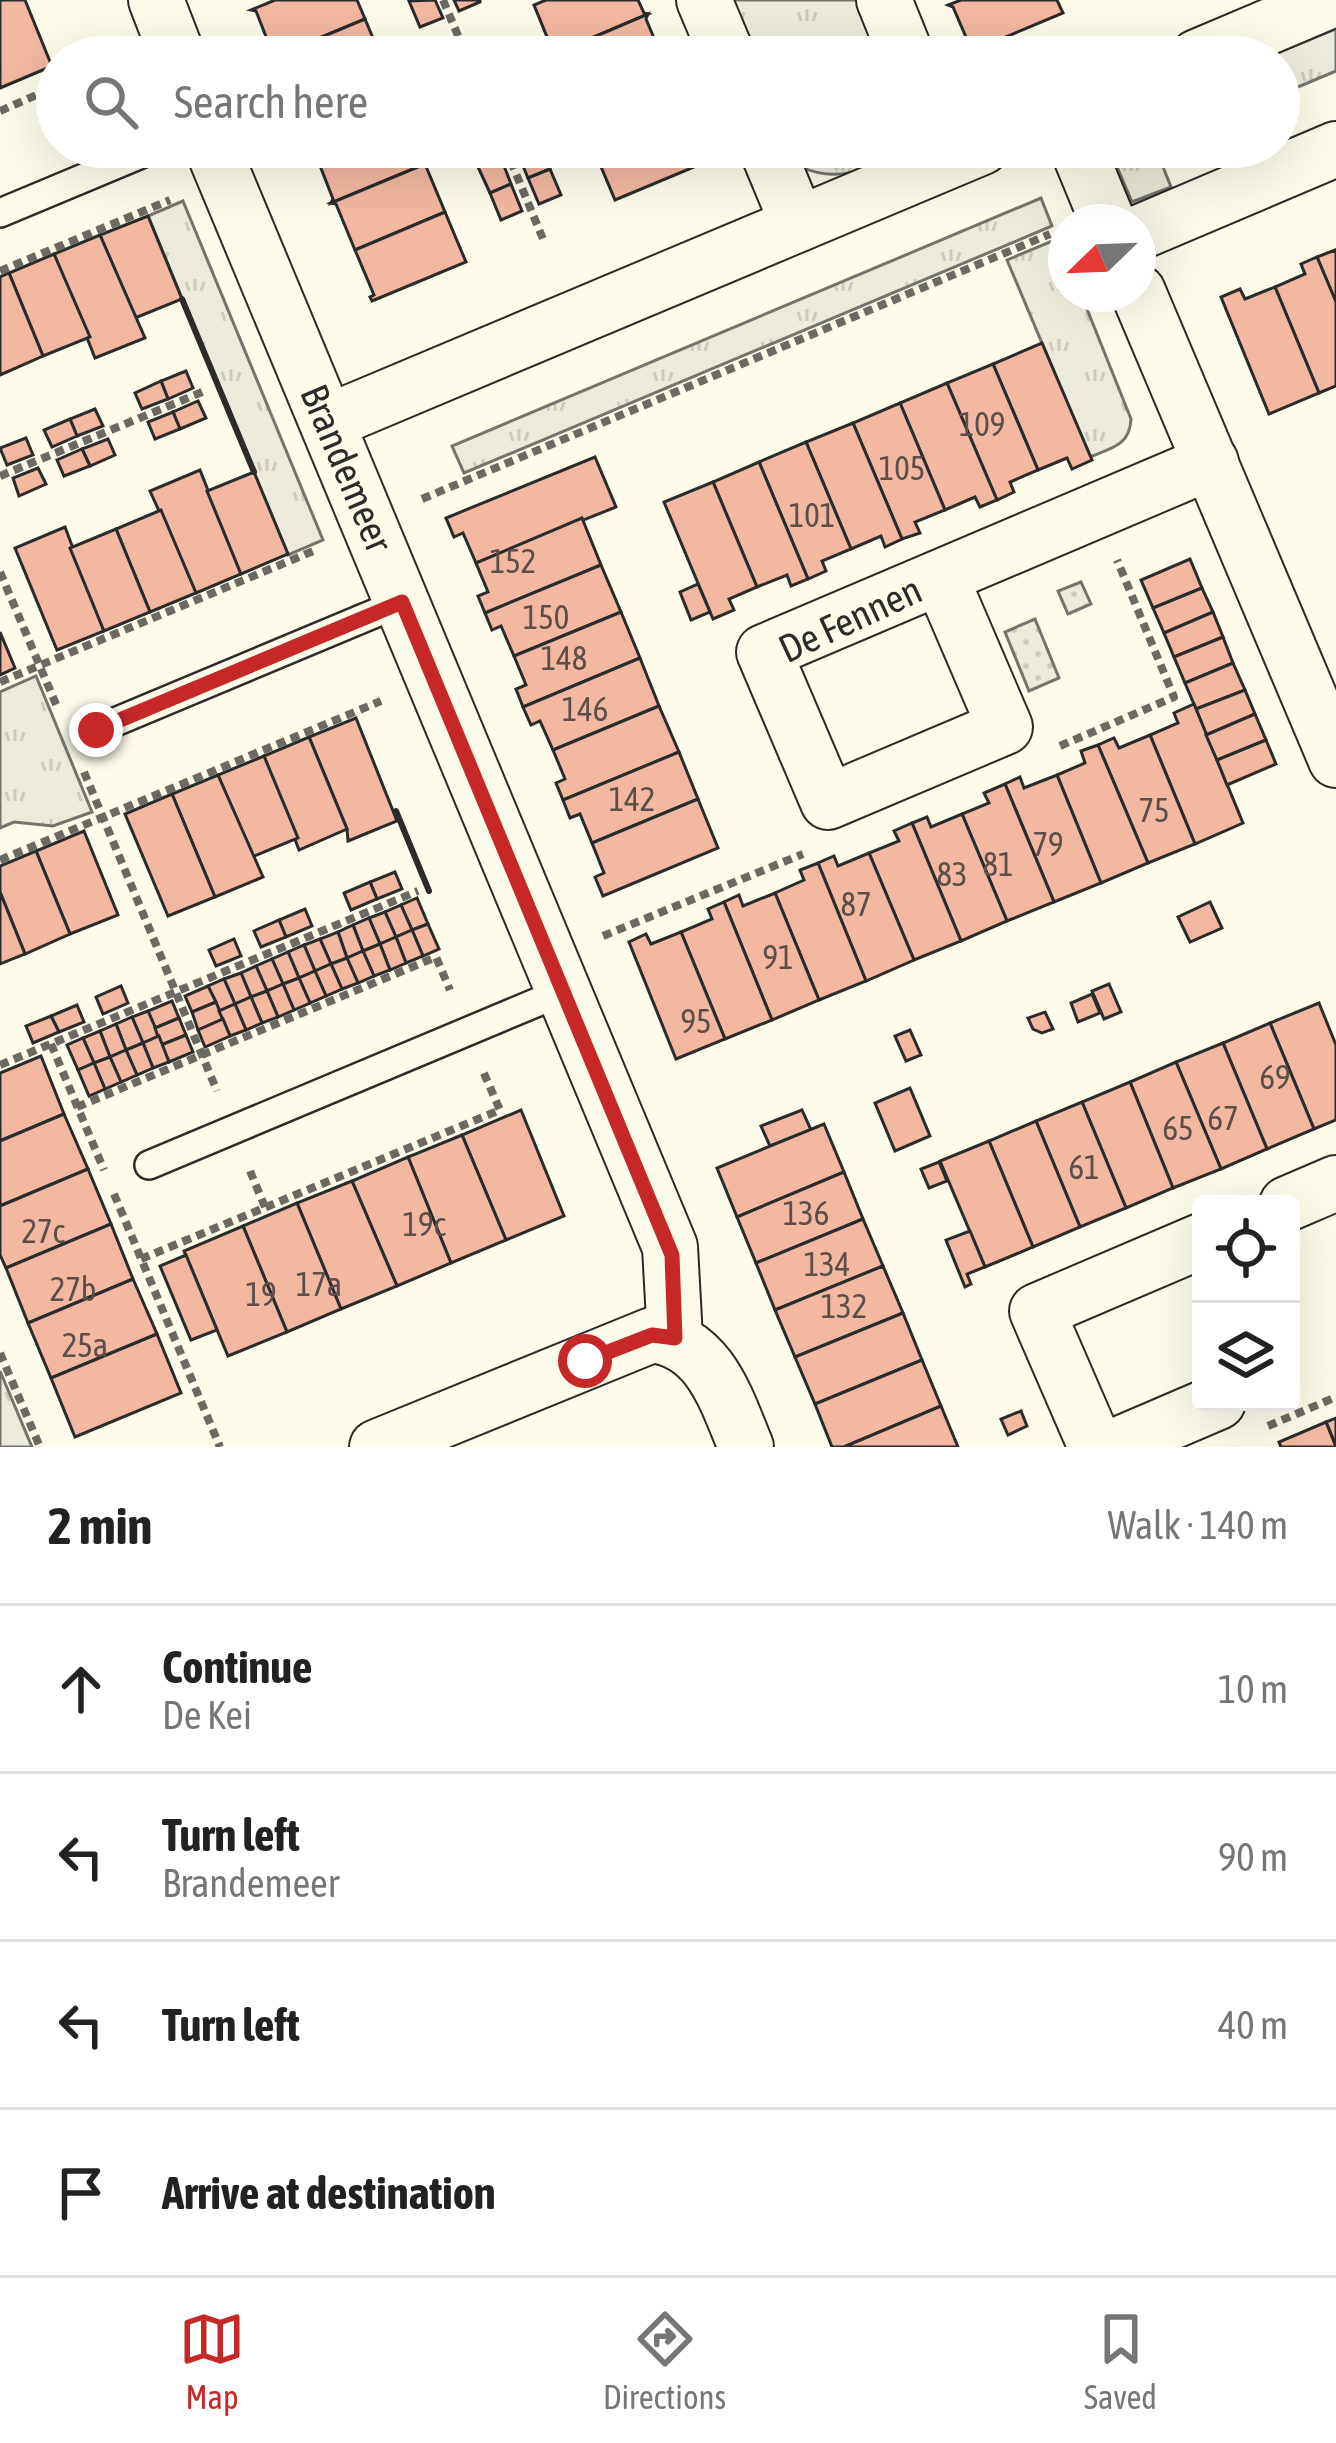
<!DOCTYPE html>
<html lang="en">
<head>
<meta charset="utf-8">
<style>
  :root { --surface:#fff; --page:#f2f2f2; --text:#222; --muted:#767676; --line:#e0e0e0; --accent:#c62828 }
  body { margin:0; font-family:"Asap Condensed",sans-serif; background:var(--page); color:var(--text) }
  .controls { position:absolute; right:36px; bottom:36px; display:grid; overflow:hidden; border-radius:12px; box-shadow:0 12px 48px #0002 }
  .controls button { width:108px; height:108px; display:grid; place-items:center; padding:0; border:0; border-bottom:3px solid var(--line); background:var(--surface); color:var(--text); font:60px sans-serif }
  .compass { position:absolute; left:1048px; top:204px; width:108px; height:108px; border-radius:50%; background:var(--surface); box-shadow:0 12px 48px #0002; rotate:247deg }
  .stop { position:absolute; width:36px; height:36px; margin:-27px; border:9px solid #c62828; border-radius:50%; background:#fff }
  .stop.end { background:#c62828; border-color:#fff; box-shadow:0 3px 12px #0008 }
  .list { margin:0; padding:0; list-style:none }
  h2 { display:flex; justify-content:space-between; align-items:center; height:156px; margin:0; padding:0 48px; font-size:51px }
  h2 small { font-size:39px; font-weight:400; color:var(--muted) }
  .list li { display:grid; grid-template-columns:78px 1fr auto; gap:36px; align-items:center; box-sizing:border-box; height:168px; padding:0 48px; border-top:3px solid var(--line) }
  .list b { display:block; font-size:45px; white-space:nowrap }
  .list p { margin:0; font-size:39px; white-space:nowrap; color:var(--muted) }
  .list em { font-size:39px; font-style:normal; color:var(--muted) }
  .icon { flex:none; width:66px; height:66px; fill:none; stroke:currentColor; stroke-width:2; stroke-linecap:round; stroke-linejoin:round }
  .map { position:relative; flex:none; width:1336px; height:1447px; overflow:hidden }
  .search { position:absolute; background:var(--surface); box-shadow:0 12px 48px #0002; left:36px; right:36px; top:36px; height:132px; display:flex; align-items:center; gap:30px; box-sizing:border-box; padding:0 42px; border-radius:66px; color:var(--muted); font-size:45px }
  .sheet { height:828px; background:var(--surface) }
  nav { display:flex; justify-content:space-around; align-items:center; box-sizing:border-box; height:168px; border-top:3px solid var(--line); background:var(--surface); font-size:33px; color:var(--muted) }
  nav a { display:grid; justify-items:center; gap:6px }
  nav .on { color:var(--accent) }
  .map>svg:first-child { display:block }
  .grass { fill:url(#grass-tufts); stroke:#74746e; stroke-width:3 }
  .park { fill:url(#park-dots); stroke:#74746e; stroke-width:3 }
  .building { fill:#f2b8a0; stroke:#2b2b2b; stroke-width:3 }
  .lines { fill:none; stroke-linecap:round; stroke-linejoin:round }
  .service-casing { stroke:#2b2b2b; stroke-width:32 }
  .minor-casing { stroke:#2b2b2b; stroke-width:58 }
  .path { stroke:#6a6964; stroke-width:8; stroke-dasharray:9 6; stroke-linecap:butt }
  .service { stroke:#fdfbea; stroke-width:27 }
  .minor { stroke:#fdfbea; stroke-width:54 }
  .wall { stroke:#2b2b2b; stroke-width:6 }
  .route { stroke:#c62828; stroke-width:15 }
  .labels { text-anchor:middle; stroke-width:9; stroke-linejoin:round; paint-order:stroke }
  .number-label { font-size:33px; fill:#5d4e48 }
  .street-label { font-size:39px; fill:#2b2b2b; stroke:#fdfbea }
</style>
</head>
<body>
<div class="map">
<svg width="1336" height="1447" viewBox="0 0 1336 1447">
  <defs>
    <pattern id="grass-tufts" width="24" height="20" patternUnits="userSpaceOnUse" patternTransform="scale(3)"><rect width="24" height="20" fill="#ecebdb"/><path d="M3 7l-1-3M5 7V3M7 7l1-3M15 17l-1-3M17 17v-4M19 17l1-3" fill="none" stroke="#cbcabc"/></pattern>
    <pattern id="park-dots" width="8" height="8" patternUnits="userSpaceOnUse" patternTransform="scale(3)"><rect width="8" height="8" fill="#ecebdb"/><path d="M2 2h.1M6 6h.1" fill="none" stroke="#cbcabc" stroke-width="1.8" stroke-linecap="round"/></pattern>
  </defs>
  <rect width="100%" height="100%" fill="#fdfbea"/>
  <g class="grass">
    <polygon points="722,0 866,0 890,57 746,57"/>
    <polygon points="1336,29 1336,71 1279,95 1279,57 1267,57"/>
    <path d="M787,147H894C868,173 835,182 801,167Z"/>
    <polygon points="1155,147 1171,187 1132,202 1118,169 1114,147"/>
    <polygon points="1041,198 1052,226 464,473 452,446"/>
    <polygon points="183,201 323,540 288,555 148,216"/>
    <path d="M1057,239L1066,259V294H1081L1131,419C1130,445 1112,448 1090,457L1007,260Z"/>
    <polygon points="36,676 92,812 53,826 14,822 0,828 0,692"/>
    <polygon points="0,1371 32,1447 0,1447"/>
  </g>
  <g class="park">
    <polygon points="1081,582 1091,604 1068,614 1058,591"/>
    <polygon points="1035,619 1059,678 1029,691 1005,632"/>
  </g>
  <g class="building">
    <polygon points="0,0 25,0 51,64 57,64 0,88"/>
    <polygon points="275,0 357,0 365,19 274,57 256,11 251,10"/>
    <polygon points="435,0 443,18 420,27 409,1"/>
    <polygon points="454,0 480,0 480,2 459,11"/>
    <polygon points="546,0 638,0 644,13 648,14 554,54 534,5"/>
    <polygon points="961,0 1057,0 1063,13 972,51 953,7 948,5"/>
    <polygon points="648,14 646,19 662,57 556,57 554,54"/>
    <polygon points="365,19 381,57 274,57"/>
    <polygon points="499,45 504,57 478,57 477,54"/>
    <polygon points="330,147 418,147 425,164 331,203 333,199 315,153"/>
    <polygon points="527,147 541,147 550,169 528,178 517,151"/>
    <polygon points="601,147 699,147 706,162 615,200 594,150"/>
    <polygon points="501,158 511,184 490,193 478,167"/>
    <polygon points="425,164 445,212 355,250 336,204 331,203"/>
    <polygon points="550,169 561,195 539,204 528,178"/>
    <polygon points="511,184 522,211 501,220 490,193"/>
    <polygon points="445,212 466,262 372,301 370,297 374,295 355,250"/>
    <polygon points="148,216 182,299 135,318 100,235"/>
    <polygon points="100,235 145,338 95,358 54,254"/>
    <polygon points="1335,250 1336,253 1336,302 1317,257"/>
    <polygon points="54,254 90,337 43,356 9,273"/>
    <polygon points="1317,257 1336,302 1336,386 1319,393 1275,287 1305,274 1301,264"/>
    <polygon points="9,273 43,356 0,375 0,277"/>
    <polygon points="1275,287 1319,393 1269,414 1221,297 1240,289 1245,299"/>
    <polygon points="1042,343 1092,460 1072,469 1067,458 1038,470 993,364"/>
    <polygon points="993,364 1038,470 1010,482 1014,492 997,500 947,383"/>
    <polygon points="186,371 193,388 168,399 161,381"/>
    <polygon points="161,381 168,399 142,409 135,393"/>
    <polygon points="947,383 997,500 980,507 975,497 945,510 900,403"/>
    <polygon points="198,401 206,418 180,429 173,412"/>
    <polygon points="900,403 945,510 915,522 920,533 902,539 853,423"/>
    <polygon points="95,409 103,426 77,436 70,419"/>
    <polygon points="173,412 180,429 155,439 148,422"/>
    <polygon points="70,419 77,436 52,447 44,430"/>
    <polygon points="853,423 902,539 885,547 881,536 851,549 806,442"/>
    <polygon points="26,438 33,455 7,465 0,448"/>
    <polygon points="108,439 115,455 90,466 82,449"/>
    <polygon points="806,442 851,549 822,561 826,571 808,579 759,462"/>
    <polygon points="82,449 90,466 64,476 57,460"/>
    <polygon points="595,457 616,507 476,563 463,533 454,537 446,518"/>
    <polygon points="759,462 808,579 791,586 787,575 757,587 713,482"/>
    <polygon points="38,468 46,484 19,496 13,478"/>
    <polygon points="200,470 241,574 196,593 150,491"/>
    <polygon points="254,472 288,554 241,574 207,491"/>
    <polygon points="713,482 757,587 729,599 734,610 713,619 664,502"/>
    <polygon points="161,510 196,593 150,612 116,529"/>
    <polygon points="582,518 601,565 485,613 478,596 488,592 476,563"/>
    <polygon points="65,527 104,631 57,650 15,548"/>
    <polygon points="116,529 150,612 104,631 70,548"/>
    <polygon points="1190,559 1202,588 1153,608 1141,580"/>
    <polygon points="601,565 621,612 514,656 501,626 492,630 485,613"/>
    <polygon points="698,584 710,612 691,620 680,592"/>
    <polygon points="1202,588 1213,612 1164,633 1153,608"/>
    <polygon points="621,612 640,658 523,707 516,689 526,685 514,656"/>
    <polygon points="1213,612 1223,637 1174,657 1164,633"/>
    <polygon points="0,632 15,668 0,675"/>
    <polygon points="1223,637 1233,663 1185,683 1174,657"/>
    <polygon points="640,658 659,706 553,750 540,721 531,725 523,707"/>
    <polygon points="1233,663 1245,690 1196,709 1185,683"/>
    <polygon points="1245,690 1255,714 1206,735 1196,709"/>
    <polygon points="1194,704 1243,823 1195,844 1150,735 1178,723 1174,713"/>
    <polygon points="659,706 679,752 563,800 556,783 565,779 553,750"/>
    <polygon points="1255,714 1266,740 1217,760 1206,735"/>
    <polygon points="356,718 397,821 348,841 347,829 309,737"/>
    <polygon points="1150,735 1195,844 1148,863 1098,745 1114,738 1119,748"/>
    <polygon points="309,737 347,829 299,850 264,756"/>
    <polygon points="1266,740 1276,764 1227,785 1217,760"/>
    <polygon points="1098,745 1148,863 1101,883 1057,775 1085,763 1081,751"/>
    <polygon points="679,752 698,799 592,843 580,814 570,818 563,800"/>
    <polygon points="264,756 298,838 252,857 218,775"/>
    <polygon points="218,775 263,877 215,897 172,794"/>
    <polygon points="1057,775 1101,883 1054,902 1005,784 1020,777 1024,788"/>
    <polygon points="1005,784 1054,902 1007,921 962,814 989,803 984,793"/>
    <polygon points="172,794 215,897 168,916 125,814"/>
    <polygon points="698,799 718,848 603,896 595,877 604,873 592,843"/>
    <polygon points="962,814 1007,921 961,941 912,823 927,817 931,827"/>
    <polygon points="912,823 961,941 914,960 869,853 899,841 894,831"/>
    <polygon points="84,831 118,915 70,934 36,851"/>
    <polygon points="36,851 70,934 25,954 0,892 0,866"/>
    <polygon points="869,853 914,960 866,981 818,863 834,856 838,866"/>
    <polygon points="818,863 866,981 819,1000 775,893 804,880 800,870"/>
    <polygon points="395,872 402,889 377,899 370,882"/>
    <polygon points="370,882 377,899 351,910 344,893"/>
    <polygon points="0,892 25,954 0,964"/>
    <polygon points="775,893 819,1000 772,1020 724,902 739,895 743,906"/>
    <polygon points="417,898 428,924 412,930 401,905"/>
    <polygon points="724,902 772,1020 725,1039 681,932 712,919 708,909"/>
    <polygon points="1210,902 1222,928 1190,942 1178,917"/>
    <polygon points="401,905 412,930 396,937 385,912"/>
    <polygon points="305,909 312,926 286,937 279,920"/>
    <polygon points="385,912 396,937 380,944 369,918"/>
    <polygon points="369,918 380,944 363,951 353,925"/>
    <polygon points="279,920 286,937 261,947 254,931"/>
    <polygon points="428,924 439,949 423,956 412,930"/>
    <polygon points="353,925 363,951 347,958 338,932"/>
    <polygon points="412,930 423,956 406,963 396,937"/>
    <polygon points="338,932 347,958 331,964 320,939"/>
    <polygon points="681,932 725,1039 676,1059 629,942 646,934 651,944"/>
    <polygon points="396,937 406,963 390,970 380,944"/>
    <polygon points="234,939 241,956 216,966 209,950"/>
    <polygon points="320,939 331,964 315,971 304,945"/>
    <polygon points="380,944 390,970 374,976 363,951"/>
    <polygon points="304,945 315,971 299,978 288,952"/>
    <polygon points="363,951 374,976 358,983 347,958"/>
    <polygon points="288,952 299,978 283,984 272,959"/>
    <polygon points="347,958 358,983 342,989 331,964"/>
    <polygon points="272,959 283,984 267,991 256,966"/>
    <polygon points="331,964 342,989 326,996 315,971"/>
    <polygon points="256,966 267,991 251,997 241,973"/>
    <polygon points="315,971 326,996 310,1003 299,978"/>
    <polygon points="241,973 251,997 235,1004 224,979"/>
    <polygon points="299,978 310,1003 294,1010 283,984"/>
    <polygon points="224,979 235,1004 219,1011 208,986"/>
    <polygon points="283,984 294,1010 278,1017 267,991"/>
    <polygon points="1109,984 1121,1012 1104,1019 1092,991"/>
    <polygon points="121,986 128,1003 103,1014 96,997"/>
    <polygon points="208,986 216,1002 192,1012 185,996"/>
    <polygon points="267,991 278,1017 262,1023 251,997"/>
    <polygon points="1092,994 1100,1013 1078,1022 1071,1003"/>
    <polygon points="251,997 262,1023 246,1030 235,1004"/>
    <polygon points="172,1001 179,1018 155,1028 148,1011"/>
    <polygon points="216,1002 223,1019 198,1030 192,1012"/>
    <polygon points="1319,1003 1336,1045 1336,1120 1314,1129 1270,1023"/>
    <polygon points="235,1004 246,1030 230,1036 219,1011"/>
    <polygon points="77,1005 84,1022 59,1032 51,1016"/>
    <polygon points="148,1011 159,1036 143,1043 132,1017"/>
    <polygon points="1045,1012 1053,1029 1042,1033 1033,1029 1028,1018"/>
    <polygon points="51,1016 59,1032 33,1043 26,1026"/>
    <polygon points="132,1017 143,1043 126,1050 116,1024"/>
    <polygon points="179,1018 186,1035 161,1045 155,1028"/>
    <polygon points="223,1019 230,1036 205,1047 198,1030"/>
    <polygon points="1270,1023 1314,1129 1267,1149 1223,1043"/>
    <polygon points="116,1024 126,1050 110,1057 100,1031"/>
    <polygon points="910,1030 921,1055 906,1061 895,1036"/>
    <polygon points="100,1031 110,1057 94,1063 83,1038"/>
    <polygon points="186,1035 193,1052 169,1062 161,1045"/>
    <polygon points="159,1036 169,1062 153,1068 143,1043"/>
    <polygon points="83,1038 94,1063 78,1070 67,1045"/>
    <polygon points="143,1043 153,1068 137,1075 126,1050"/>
    <polygon points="1223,1043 1267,1149 1221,1169 1176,1062"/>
    <polygon points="126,1050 137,1075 121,1082 110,1057"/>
    <polygon points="41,1056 64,1114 0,1141 0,1073"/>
    <polygon points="110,1057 121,1082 105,1089 94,1063"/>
    <polygon points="1176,1062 1221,1169 1173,1188 1130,1082"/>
    <polygon points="94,1063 105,1089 89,1096 78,1070"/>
    <polygon points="1130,1082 1173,1188 1126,1208 1082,1102"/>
    <polygon points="910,1088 930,1136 895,1151 875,1103"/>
    <polygon points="1082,1102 1126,1208 1080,1227 1036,1121"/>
    <polygon points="521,1110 564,1216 506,1240 462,1135"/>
    <polygon points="802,1110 811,1130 770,1146 761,1126"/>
    <polygon points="64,1114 88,1169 0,1206 0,1141"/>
    <polygon points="1036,1121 1080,1227 1033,1247 989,1141"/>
    <polygon points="824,1124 844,1172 737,1217 717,1168"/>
    <polygon points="462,1135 506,1240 451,1263 408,1157"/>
    <polygon points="989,1141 1033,1247 985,1267 940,1161"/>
    <polygon points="408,1157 451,1263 397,1286 352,1181"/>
    <polygon points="939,1162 947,1181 929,1188 921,1169"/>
    <polygon points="88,1169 111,1224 6,1268 0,1255 0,1206"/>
    <polygon points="844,1172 863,1219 756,1263 737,1217"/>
    <polygon points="352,1181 397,1286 341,1309 297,1203"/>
    <polygon points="297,1203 341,1309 287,1332 243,1226"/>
    <polygon points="863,1219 883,1266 775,1310 756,1263"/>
    <polygon points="111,1224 133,1279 28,1323 6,1268"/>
    <polygon points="243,1226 287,1332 228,1356 184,1251"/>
    <polygon points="970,1231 985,1267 967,1274 971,1284 965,1287 946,1240"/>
    <polygon points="186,1255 217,1330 191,1340 160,1266"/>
    <polygon points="883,1266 903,1313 795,1357 775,1310"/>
    <polygon points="133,1279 157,1334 51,1378 28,1323"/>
    <polygon points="903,1313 922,1360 815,1404 795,1357"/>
    <polygon points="157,1334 181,1393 75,1437 51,1378"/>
    <polygon points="922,1360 941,1406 844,1447 832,1447 815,1404"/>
    <polygon points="941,1406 958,1447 844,1447"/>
    <polygon points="1021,1411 1027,1426 1008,1435 1001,1419"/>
    <polygon points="1336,1418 1336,1446 1326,1422"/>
    <polygon points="1326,1422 1336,1447 1281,1447 1279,1442"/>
  </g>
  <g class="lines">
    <defs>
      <g id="service">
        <polyline points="0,213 158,147"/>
        <polyline points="96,730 402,602"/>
        <polyline points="149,1165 564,991"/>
      </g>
      <g id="minor">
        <polyline points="156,0 178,57"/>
        <polyline points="704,0 728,57"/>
        <polyline points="884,0 907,57"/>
        <polyline points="1197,57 1332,0"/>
        <polyline points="212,147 670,1247 675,1338"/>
        <polyline points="766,147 798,224"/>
        <polyline points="1077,147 1108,222"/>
        <polyline points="1138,233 1336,149"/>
        <polyline points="1138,292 1336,760"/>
        <polyline points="328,422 982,147"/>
        <polyline points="941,578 1005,727 828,802 764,652 1211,462"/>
        <polyline points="1287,1204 1336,1183"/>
        <path d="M377,1447L652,1335C710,1342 726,1399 746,1447"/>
        <polyline points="1096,1447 1037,1311 1201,1241"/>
        <polyline points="1113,1447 1218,1402"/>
      </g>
    </defs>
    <use href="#service" class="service-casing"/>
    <use href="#minor" class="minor-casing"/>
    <g class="path">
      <polyline points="443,0 467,57"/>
      <polyline points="0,111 57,86"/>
      <polyline points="505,147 543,239"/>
      <polyline points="0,271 170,200"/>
      <polyline points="0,476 207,390"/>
      <polyline points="422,499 1050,234"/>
      <polyline points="0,572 58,709"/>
      <polyline points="0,682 318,549"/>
      <polyline points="1060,746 1174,697 1117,560"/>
      <polyline points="84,772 217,1091"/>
      <polyline points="0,860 381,701"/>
      <polyline points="603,936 803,854"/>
      <polyline points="51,1044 104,1170"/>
      <polyline points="0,1065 418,891"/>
      <polyline points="77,1107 436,957 450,990"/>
      <polyline points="250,1171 265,1207"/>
      <polyline points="114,1194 220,1447"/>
      <polyline points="141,1259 500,1110 483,1071"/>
      <polyline points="0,1353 40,1447"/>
      <polyline points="1268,1426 1336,1397"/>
    </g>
    <use href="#service" class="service"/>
    <use href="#minor" class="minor"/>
    <g class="wall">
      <polyline points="182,299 254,472"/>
      <polyline points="396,811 429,891"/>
    </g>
  </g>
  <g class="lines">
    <polyline class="route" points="96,730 402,602 672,1255 675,1338 652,1335 585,1361"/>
  </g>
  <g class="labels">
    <g class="number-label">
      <text x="982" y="436">109</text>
      <text x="902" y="480">105</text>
      <text x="812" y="527">101</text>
      <text x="513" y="573">152</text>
      <text x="546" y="629">150</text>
      <text x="564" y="670">148</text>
      <text x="585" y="721">146</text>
      <text x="632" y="811">142</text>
      <text x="1154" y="822">75</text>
      <text x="1048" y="856">79</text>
      <text x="998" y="876">81</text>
      <text x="952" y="886">83</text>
      <text x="856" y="916">87</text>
      <text x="778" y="969">91</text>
      <text x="696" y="1033">95</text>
      <text x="1275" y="1089">69</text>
      <text x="1223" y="1130">67</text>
      <text x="1178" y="1140">65</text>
      <text x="1084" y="1179">61</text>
      <text x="806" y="1225">136</text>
      <text x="424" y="1236">19c</text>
      <text x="43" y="1243">27c</text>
      <text x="827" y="1276">134</text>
      <text x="319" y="1296">17a</text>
      <text x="73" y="1301">27b</text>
      <text x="261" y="1306">19</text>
      <text x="844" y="1318">132</text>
      <text x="85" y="1357">25a</text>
    </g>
    <g class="street-label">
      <text transform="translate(347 468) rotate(67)" y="14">Brandemeer</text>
      <text transform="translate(850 619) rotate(-25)" y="14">De Fennen</text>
    </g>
  </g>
</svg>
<div class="controls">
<button><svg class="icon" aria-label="locate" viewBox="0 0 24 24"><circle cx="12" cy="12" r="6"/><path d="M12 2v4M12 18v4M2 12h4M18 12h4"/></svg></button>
<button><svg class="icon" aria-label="layers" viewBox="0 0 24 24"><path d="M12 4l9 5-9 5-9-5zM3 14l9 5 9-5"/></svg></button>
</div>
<svg class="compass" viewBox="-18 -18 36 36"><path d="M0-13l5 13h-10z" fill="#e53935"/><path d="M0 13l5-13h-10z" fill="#767676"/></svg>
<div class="stop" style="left:585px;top:1361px"></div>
<div class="stop end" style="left:96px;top:730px"></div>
<div class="search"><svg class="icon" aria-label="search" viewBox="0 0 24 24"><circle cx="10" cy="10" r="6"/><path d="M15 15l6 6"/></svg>Search here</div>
</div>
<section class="sheet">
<h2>2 min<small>Walk · 140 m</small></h2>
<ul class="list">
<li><svg class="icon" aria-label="ahead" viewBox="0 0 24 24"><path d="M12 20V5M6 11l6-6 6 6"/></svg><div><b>Continue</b><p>De Kei</p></div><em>10 m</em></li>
<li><svg class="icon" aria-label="left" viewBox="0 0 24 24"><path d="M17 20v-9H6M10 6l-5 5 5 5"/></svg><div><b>Turn left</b><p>Brandemeer</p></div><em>90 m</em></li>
<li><svg class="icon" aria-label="left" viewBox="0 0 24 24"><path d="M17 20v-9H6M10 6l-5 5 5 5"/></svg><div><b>Turn left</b></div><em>40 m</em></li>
<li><svg class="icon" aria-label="arrive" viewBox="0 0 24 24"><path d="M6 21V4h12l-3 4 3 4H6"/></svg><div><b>Arrive at destination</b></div></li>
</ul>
</section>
<nav>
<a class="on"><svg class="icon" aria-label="map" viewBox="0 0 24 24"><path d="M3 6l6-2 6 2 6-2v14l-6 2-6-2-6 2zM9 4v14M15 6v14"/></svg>Map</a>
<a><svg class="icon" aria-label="directions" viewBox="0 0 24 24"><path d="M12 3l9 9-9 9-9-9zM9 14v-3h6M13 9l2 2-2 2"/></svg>Directions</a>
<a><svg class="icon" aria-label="saved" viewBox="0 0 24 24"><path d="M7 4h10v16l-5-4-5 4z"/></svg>Saved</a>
</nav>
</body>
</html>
